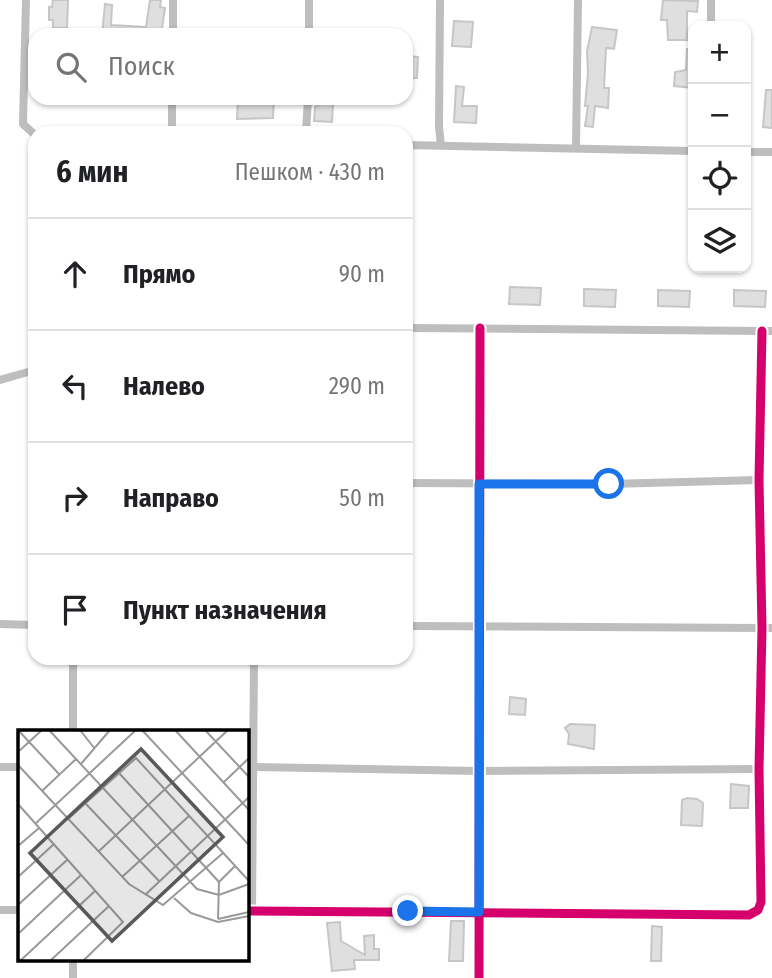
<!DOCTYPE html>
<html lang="ru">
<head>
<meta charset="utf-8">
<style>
  :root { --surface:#fff; --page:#f2f2f2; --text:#202124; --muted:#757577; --line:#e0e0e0 }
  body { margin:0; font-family:"Fira Sans Condensed",sans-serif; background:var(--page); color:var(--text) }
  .controls { position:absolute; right:21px; top:21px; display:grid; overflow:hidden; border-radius:14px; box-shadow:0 2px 5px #0004 }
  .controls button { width:63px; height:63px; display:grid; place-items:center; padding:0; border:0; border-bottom:2px solid var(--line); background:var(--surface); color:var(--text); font:35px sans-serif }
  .stop { position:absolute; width:21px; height:21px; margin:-16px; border:5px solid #1a73e8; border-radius:50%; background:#fff }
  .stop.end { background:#1a73e8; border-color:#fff; box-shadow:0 2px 7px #0008 }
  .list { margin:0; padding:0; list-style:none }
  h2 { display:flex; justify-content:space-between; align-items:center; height:91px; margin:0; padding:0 28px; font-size:30px }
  h2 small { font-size:23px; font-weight:400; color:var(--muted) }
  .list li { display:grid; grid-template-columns:46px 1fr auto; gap:21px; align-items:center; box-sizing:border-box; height:112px; padding:0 28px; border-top:2px solid var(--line) }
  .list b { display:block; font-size:26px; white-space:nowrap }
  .list em { font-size:23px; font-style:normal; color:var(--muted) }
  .icon { flex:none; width:38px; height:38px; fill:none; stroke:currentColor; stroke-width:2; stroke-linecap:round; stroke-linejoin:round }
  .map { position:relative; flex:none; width:772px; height:978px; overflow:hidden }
  .search { position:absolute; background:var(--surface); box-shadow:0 2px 5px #0004; left:28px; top:28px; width:385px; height:77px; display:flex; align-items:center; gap:18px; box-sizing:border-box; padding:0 24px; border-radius:21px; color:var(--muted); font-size:26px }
  .panel { position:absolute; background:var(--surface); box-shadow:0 2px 5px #0004; left:28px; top:126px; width:385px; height:539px; border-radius:21px }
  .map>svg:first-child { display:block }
  .building { fill:#dfdfdf; stroke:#c6c6c6; stroke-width:2 }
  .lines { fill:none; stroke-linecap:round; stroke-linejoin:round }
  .street { stroke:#bebebe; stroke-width:8 }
  .cycleway-casing { stroke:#fff; stroke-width:13 }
  .cycleway { stroke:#d6006c; stroke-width:9 }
  .route { stroke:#1a73e8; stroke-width:9 }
  .inset-road { fill:none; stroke:#999; stroke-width:2 }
  .view { fill:#595959; fill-opacity:0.15; stroke:#595959; stroke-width:3.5 }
  .inset-edge { fill:none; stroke:#000; stroke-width:3.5 }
</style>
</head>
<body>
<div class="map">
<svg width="772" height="978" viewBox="0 0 772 978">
  <rect width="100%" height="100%" fill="#fff"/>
  <g class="building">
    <polygon points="53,0 68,0 67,28 53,28 53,20 49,20 49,7 52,7"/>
    <polygon points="150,0 161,0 160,7 165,8 161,35 102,35 105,4 112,5 111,25 146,27"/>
    <polygon points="663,0 698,1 697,12 687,11 687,40 668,40 667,20 661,20"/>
    <polygon points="454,21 473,22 471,47 452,46"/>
    <polygon points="592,27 617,30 614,49 606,48 604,88 609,88 608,108 595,106 593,127 585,126 588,106 585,106 588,73 587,51"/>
    <polygon points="687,49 693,49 693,88 674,86 675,72 686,70"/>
    <polygon points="406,56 418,57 417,78 406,78"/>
    <polygon points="456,86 464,87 462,106 477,106 476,123 454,122"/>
    <polygon points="766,90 772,90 772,128 763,127"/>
    <polygon points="238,98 274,98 273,118 237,119"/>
    <polygon points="323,102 333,103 332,122 314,121 315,107"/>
    <polygon points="510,287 541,288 540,305 509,304"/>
    <polygon points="584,289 616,290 615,307 584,306"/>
    <polygon points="658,290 690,291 689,307 658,306"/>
    <polygon points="734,290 766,291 765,307 734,306"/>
    <polygon points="510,697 526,699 525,715 509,714"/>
    <polygon points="570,724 595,725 594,749 568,744 569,734 565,728"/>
    <polygon points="731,784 749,786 748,808 730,808"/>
    <polygon points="687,798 697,799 703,803 702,826 681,825 682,800"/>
    <polygon points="451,921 464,921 463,961 449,961"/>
    <polygon points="340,922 341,941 365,955 364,936 374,935 374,949 379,949 379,960 354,960 355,969 332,971 327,923"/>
    <polygon points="652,926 662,927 661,961 651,961"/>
  </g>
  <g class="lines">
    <g class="street">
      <polyline points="26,0 23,124 35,135"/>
      <polyline points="309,0 309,35"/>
      <polyline points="440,0 439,127 441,145"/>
      <polyline points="711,0 711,26"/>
      <polyline points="173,35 173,0"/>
      <polyline points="172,133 172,98"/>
      <polyline points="306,133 308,98"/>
      <polyline points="406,145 693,151"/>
      <polyline points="576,148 578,0"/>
      <polyline points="746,152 772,152"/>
      <polyline points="406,328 772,331"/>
      <polyline points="0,380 35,370"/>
      <polyline points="406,483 609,484 759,480"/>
      <polyline points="0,624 35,625"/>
      <polyline points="406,626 772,628"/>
      <polyline points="73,731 73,658"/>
      <polyline points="0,767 19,767"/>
      <polyline points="247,767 479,771 759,769"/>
      <polyline points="0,910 19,910"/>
      <polyline points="247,911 749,915 758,910 761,902 759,769 762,628 759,480 762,331"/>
      <polyline points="252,911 254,658"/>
      <polyline points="73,959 73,978"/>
      <polyline points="479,978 480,328"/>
    </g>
    <defs>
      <g id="cycleway">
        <polyline points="247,911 749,915 758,910 761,902 759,769 762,628 759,480 762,331"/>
        <polyline points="479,978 480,328"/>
      </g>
    </defs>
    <use href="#cycleway" class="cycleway-casing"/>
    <use href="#cycleway" class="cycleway"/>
  </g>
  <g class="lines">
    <polyline class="route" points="408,911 479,912 479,484 609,484"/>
  </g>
  <g transform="translate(18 730)">
    <rect width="231" height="231" fill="#fff"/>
    <path class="inset-road" d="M0,0L41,44M31,0L179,159L201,165L231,154M62,0L77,19M124,0L231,115M157,0L231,80M187,0L231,47M0,22L24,0M63,34L92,0M0,35L111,154L145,175L205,123M101,43L201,152L200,189M206,52L231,28M24,61L58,29M0,74L105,192L65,231M68,74L141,151M50,89L118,28L231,151M17,94L118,0M0,116L21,98M80,122L210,0M0,147L36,114M104,147L171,86M201,152L217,136M127,165L231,67M156,168L173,183L200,192L231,186M0,175L49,130M200,189L231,182M0,204L63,145M2,231L77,161M32,231L91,176"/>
    <path class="view" d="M123,19L205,107L94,211L12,123Z"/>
    <rect width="231" height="231" class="inset-edge"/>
  </g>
</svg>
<div class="controls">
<button>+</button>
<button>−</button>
<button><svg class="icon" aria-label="locate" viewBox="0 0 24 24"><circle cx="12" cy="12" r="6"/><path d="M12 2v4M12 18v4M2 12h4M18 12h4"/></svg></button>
<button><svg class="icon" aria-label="layers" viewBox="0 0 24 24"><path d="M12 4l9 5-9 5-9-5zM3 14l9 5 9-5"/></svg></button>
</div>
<div class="stop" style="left:609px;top:484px"></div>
<div class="stop end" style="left:408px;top:911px"></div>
<div class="search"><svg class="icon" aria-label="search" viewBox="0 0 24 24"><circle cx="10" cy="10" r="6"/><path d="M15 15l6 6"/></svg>Поиск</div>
<section class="panel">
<h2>6 мин<small>Пешком · 430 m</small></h2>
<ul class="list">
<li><svg class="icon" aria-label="ahead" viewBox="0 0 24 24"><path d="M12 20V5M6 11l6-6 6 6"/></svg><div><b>Прямо</b></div><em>90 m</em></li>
<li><svg class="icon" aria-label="left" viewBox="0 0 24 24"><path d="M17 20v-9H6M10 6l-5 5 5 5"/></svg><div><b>Налево</b></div><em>290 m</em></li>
<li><svg class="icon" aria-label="right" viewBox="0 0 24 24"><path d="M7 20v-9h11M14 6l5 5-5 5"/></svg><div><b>Направо</b></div><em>50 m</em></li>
<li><svg class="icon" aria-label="arrive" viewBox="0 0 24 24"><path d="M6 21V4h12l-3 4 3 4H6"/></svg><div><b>Пункт назначения</b></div></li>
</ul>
</section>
</div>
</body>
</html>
